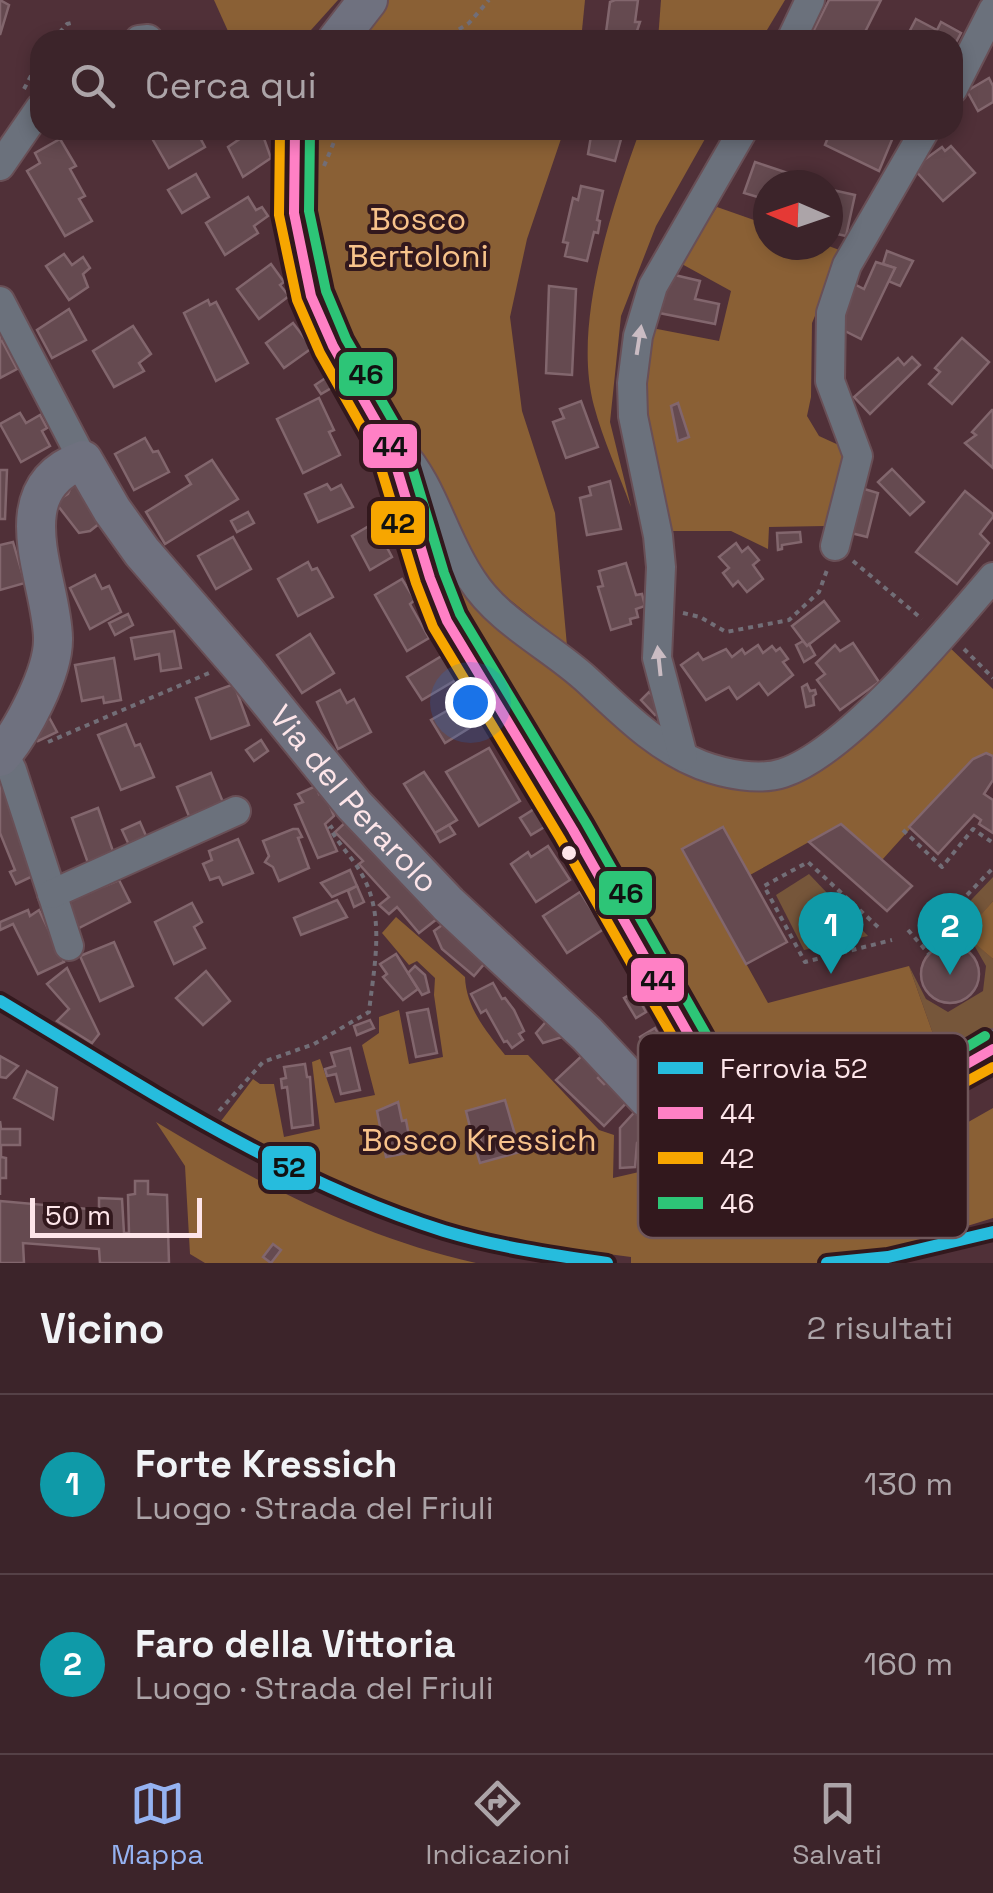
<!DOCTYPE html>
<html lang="it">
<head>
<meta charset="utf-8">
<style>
  :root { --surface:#3c242a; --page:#432c32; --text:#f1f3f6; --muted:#aca4a8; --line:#554147; --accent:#95b2f1 }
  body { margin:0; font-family:"Space Grotesk",sans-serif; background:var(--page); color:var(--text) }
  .compass { position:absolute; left:753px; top:170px; width:90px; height:90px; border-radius:50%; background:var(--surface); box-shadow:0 5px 15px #0003; rotate:272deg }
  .scale { position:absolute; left:30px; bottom:25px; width:172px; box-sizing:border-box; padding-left:10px; border:5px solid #fde5e9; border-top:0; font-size:28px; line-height:35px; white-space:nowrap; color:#fde5e9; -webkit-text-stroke:8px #32181d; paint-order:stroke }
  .you { position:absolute; left:470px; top:702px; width:35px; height:35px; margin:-25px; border:8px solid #fff; border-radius:50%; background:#1a73e8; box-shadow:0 0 0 15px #1a73e833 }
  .badge { display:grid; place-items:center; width:65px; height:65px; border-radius:50%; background:var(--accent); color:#fff; font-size:32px; font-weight:700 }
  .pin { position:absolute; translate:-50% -82px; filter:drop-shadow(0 2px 5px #0008) }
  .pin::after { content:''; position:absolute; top:52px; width:35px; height:30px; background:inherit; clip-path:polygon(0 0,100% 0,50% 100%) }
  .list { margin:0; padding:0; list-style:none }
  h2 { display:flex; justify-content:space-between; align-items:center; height:130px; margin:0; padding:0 40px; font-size:42px }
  h2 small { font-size:32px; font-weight:400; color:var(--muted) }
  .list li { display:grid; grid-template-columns:65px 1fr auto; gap:30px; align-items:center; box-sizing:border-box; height:180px; padding:0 40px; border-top:2px solid var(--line) }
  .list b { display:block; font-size:38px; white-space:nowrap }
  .list p { margin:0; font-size:32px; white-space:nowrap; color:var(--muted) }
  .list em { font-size:32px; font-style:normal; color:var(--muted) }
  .icon { flex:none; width:55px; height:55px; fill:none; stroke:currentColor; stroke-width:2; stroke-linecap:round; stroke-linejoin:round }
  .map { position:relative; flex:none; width:993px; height:1263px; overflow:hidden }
  .search { position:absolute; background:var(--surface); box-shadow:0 5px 15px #0003; left:30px; right:30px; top:30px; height:110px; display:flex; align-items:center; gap:25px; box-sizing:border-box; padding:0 35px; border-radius:30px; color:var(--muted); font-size:38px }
  .sheet { height:490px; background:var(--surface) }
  nav { display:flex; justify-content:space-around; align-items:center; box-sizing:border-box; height:140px; border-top:2px solid var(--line); background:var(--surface); font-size:28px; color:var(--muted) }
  nav a { display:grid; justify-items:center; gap:5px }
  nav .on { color:var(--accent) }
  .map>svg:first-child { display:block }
  .green { fill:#76563a }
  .forest { fill:#8a6035 }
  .building { fill:#654a50; stroke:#82666d; stroke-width:2.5 }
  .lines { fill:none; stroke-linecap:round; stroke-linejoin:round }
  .street-casing { stroke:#694f56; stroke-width:32 }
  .secondary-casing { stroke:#694f56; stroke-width:42 }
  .path { stroke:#726e77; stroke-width:4; stroke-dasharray:5 5; stroke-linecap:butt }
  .street { stroke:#6b717c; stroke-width:28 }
  .secondary { stroke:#6f717f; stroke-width:38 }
  .bus-1-casing { stroke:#32181d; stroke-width:18 }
  .bus-2-casing { stroke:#32181d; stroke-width:18 }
  .bus-3-casing { stroke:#32181d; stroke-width:18 }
  .bus-1 { stroke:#ff80c5; stroke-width:10 }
  .bus-2 { stroke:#f7a600; stroke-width:10 }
  .bus-3 { stroke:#2dc577; stroke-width:10 }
  .rail-1-casing { stroke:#32181d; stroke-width:20 }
  .rail-1 { stroke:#26bcdd; stroke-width:12 }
  .oneway { fill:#cabcc3 }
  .bus-dot { fill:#fde5e9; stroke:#32181d; stroke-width:4 }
  .labels { text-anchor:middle; stroke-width:8; stroke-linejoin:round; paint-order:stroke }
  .park-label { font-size:32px; fill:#f8c38b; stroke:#32181d }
  .street-label { font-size:32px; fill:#fde5e9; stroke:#32181d }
  .key { fill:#32181d; stroke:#6f565a; stroke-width:2.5 }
  .key-label { font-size:28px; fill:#fde5e9 }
  .line-badge { stroke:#32181d; stroke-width:4 }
  .pale-badge-label { font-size:28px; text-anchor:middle; font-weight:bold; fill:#111 }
</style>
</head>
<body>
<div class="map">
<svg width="993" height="1263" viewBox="0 0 993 1263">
  <rect width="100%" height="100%" fill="#503038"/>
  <g class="green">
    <polygon points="809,874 868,936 804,950 776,895"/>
    <polygon points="993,877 993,901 965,934 993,959 993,1034 943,1062 909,966 926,999 948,1012 983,991 986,966 974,945 934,941 932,933 940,922 953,919"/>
  </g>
  <g class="forest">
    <polygon points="214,0 338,0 302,40 232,40"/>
    <polygon points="379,0 585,0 581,40 349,40"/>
    <polygon points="661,0 785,0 761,40 658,40"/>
    <polygon points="307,130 564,130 527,239 510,317 522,411 555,513 567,646 488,582 324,300 304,164"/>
    <path d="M640,130H710L656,226L621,316L610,422L631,507C619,474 603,440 594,406C572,324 612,208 640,130Z"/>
    <polygon points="717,207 768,225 768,245 826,245 842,251 812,323 811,397 807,416 819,436 843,447 841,475 825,526 769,527 768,549 731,531 671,531 646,404 652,328 719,341 731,291 680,263"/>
    <polygon points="439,536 635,738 767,787 946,644 993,689 993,756 986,753 973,759 882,860 841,824 750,875 723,827 683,850 768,1003 909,966 943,1062 854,1101 799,1105 719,1063 443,582"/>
    <polygon points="993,901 993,959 964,934"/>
    <path d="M396,917L465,977C466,1008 487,1032 505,1055H528L599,1130L614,1135L613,1178L639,1172L662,1132L688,1143L683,1159L700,1164L696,1186L748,1202L757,1166L784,1169L798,1188L908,1122L926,1146L993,1108V1218L887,1251L889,1263H631V1257C539,1245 442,1230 357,1192C310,1171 266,1144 221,1121L253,1079L260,1084H274L284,1137L320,1129L312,1062L320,1059L335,1103L375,1095L362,1045L379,1033V1017L399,1010L409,1064L443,1057L434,995L435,978L417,961L409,965L382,933Z"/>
    <path d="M156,1122C257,1183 360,1237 476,1263H205L190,1254L185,1166Z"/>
  </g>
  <g class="building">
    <polygon points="0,0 9,5 0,35"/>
    <polygon points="615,0 638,0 635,22 640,22 634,40 605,40 610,2"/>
    <polygon points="829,0 881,0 861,40 809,40"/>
    <polygon points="916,19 937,30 941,22 961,33 953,48 953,40 905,40"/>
    <polygon points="989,78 993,86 993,102 978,111 967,91"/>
    <polygon points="154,130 196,130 205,147 169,168 149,133"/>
    <polygon points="253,130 261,130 271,158 243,177 228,147"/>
    <polygon points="592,130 627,130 623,132 615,161 588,154"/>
    <polygon points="831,130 896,130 879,171 825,145"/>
    <polygon points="60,139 76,166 70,169 85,196 79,199 92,221 65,236 27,171 40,163 35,153"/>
    <polygon points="951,146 975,173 943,201 913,168 942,147 945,151"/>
    <polygon points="755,162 791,174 787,185 768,185 768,200 744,193"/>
    <polygon points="196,174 209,197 182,213 168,190"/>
    <polygon points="581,186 603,191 597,220 600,221 598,233 594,232 587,261 565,256 568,243 563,242 573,198 578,200"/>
    <polygon points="828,189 855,195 846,236 828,232"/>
    <polygon points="248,197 256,210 262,207 268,216 254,226 258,233 225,255 206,223"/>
    <polygon points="887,251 913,261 900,286 888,281 895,268 883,264"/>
    <polygon points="64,254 72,265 83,257 90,268 83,274 88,287 69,300 46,266"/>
    <polygon points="876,262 895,268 861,339 843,330 841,310 852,283 864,289"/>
    <polygon points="271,264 284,282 280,285 289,296 259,319 237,289"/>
    <polygon points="666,273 700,281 695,299 719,304 715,324 654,312"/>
    <polygon points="549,286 576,289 572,375 546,373"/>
    <polygon points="208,300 210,305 216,302 248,363 216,381 184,313"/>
    <polygon points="69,309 86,340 52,358 37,330"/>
    <polygon points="293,323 312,348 284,368 266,343"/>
    <polygon points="133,326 151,354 139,363 144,371 114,387 93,351"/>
    <polygon points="0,329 10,336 2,341 17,369 0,378"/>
    <polygon points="962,338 989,362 952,404 929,384 940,372 935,368"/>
    <polygon points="912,357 920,365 870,414 854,397 898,358 904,365"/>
    <polygon points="327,377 333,387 321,394 315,385"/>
    <polygon points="319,398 334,430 329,432 340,455 303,473 277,419"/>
    <polygon points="581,401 598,447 566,458 553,422 564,418 560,409"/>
    <polygon points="678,403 689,437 678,441 671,406"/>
    <polygon points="992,410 993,410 993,468 965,443 976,435 972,432"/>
    <polygon points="20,413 26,423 40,415 47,428 42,431 50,446 21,462 0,424"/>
    <polygon points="145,438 153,452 158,451 169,472 134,490 115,454"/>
    <polygon points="212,460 238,499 165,544 146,512 191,484 186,476"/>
    <polygon points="892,469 924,502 910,515 878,482"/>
    <polygon points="0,470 7,470 5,519 0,519"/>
    <polygon points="610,481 621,529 587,535 580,498 591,495 589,487"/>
    <polygon points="73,482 83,483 100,523 90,531 79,533 55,502 68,494"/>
    <polygon points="327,484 331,490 341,485 353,507 318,522 305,494"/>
    <polygon points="861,488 878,493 867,537 847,532"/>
    <polygon points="965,491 993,514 993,517 980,534 989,543 957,584 916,552"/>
    <polygon points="248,512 254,523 237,532 231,521"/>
    <polygon points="374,523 392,557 370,570 352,536"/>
    <polygon points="800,532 801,542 782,545 782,549 778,550 777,533"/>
    <polygon points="233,537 251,569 216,589 198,556"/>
    <polygon points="13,542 25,583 0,590 0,545"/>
    <polygon points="736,543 742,552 748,547 759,560 753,565 763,579 747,592 738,581 733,586 723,573 729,568 719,557"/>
    <polygon points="308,562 312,570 317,568 333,597 298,616 278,579"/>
    <polygon points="626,563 636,595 642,594 645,606 636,609 638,617 630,619 631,624 611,630 598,587 603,586 599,571"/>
    <polygon points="95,575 102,589 109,586 121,612 90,629 70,588"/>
    <polygon points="402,579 415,600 410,604 429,638 407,651 375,595"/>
    <polygon points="824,601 839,621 807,646 792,626"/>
    <polygon points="128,614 133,625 115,635 109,623"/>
    <polygon points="174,631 181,668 161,671 159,654 135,659 131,638"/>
    <polygon points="310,634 334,673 302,693 277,655"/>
    <polygon points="803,641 807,646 809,644 815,655 804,662 796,645"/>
    <polygon points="853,643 879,682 840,710 817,680 825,674 816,663 835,645 840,651"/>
    <polygon points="758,645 763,653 772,646 776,651 780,648 788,659 783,662 793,675 768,695 759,683 737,699 729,687 706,700 681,665 698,653 703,660 726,649 732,657 742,649 745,654"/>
    <polygon points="445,654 459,678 422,700 407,677"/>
    <polygon points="114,658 121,700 104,703 103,697 82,701 75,665"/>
    <polygon points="234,684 249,725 211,739 196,698"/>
    <polygon points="807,684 810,691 815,690 816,694 813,696 814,705 806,707 802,687"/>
    <polygon points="340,690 347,703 354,699 371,732 338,749 317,702"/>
    <polygon points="649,692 663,706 655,715 641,700"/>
    <polygon points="466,700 479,722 445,743 431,720"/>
    <polygon points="44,708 57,732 38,741 31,727"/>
    <polygon points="126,724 135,746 140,744 154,777 121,790 98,735"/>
    <polygon points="261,740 268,751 254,761 246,750"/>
    <polygon points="489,748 520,801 479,826 446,772"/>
    <polygon points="986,753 993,756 993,780 984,794 993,800 993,833 979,824 981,820 974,815 938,854 909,827 973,759"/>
    <polygon points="424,772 457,820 435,833 404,784"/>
    <polygon points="211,773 225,807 191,821 177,787"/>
    <polygon points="0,776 35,875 16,884 10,872 15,870 0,833"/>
    <polygon points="316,786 319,794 324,792 334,816 325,824 337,851 318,858 295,805 303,802 298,794"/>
    <polygon points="539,806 551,823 531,835 520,818"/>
    <polygon points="98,808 115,857 89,866 72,818"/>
    <polygon points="351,817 442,915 419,933 397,907 389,914 379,905 389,897 359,864 363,861 335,832"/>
    <polygon points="140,822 147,838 129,845 122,830"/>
    <polygon points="841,824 912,886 887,911 809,842"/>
    <polygon points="449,825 455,834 440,842 435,833"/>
    <polygon points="723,827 787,942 746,964 682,849"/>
    <polygon points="293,829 298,829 302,837 298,838 309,868 279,881 273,867 265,862 269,856 263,841"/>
    <polygon points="238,839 253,873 223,885 219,877 210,880 203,864 212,860 209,851"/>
    <polygon points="548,846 570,880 536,902 511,864 528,852 531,857"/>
    <polygon points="350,870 357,886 332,897 321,883"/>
    <polygon points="119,880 130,902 75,930 60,899 102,882 105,886"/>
    <polygon points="357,886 364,902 354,907 348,891"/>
    <polygon points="580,892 604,929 567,953 543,916"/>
    <polygon points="337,900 347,917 301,935 294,918"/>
    <polygon points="192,903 202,922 194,927 205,948 174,964 155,922"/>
    <polygon points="28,910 30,916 39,910 64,962 38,974 13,924 0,930 0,922"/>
    <polygon points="449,920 490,957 474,976 442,949 434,931"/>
    <polygon points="114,942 133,986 100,1001 80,956"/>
    <circle cx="950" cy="974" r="29"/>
    <polygon points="396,954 418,989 403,1000 383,977 387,974 380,964"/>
    <polygon points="415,966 425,975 429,992 422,995 408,973"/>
    <polygon points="67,968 99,1034 92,1043 57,1021 69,1009 47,984"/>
    <polygon points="206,971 230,1001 203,1025 176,998"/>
    <polygon points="493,983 502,999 505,998 514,1010 524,1031 519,1034 523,1040 512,1048 507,1041 504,1042 486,1010 481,1013 471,994"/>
    <polygon points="635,992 646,1012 636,1018 624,998"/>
    <polygon points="428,1009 437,1053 416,1057 407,1013"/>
    <polygon points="550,1017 569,1035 543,1043 536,1033"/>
    <polygon points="370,1020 374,1028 357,1035 354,1026"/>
    <polygon points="655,1028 668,1051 652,1060 640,1037"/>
    <polygon points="350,1048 360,1090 341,1094 336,1074 327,1076 325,1069 335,1066 331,1053"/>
    <polygon points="587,1051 606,1070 598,1078 604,1084 612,1078 633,1096 604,1126 556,1080"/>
    <polygon points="0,1056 18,1066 6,1078 0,1077"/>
    <polygon points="305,1064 307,1077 310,1077 313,1125 292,1128 287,1087 282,1088 281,1079 286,1078 284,1067"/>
    <polygon points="27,1071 57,1088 53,1119 14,1098"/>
    <polygon points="505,1100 520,1152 480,1163 474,1143 481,1141 478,1130 471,1131 466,1111"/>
    <polygon points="398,1102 402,1121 406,1120 412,1152 386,1157 377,1111"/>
    <polygon points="641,1105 657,1121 637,1143 635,1167 620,1168 620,1128"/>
    <polygon points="0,1121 1,1129 20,1129 20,1145 1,1145 1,1157 6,1158 6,1178 0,1178 0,1195"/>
    <polygon points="135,1181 148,1181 148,1194 167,1195 169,1263 100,1263 99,1249 23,1243 24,1263 0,1263 0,1201 99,1210 99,1198 122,1199 124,1233 129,1233 128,1195 135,1194"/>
    <polygon points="273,1244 281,1250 271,1263 263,1257"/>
  </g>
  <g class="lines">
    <defs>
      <g id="street">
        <polyline points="139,40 148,39"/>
        <polyline points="791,40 810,0"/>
        <polyline points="953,89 993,10"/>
        <polyline points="0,166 40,108"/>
        <polyline points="0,301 83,460"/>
        <path d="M399,448C434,486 443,538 472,580C499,622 550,646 586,679C622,712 655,747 701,765C725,774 759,781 783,773C846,753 949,629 993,577"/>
        <polyline points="835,546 858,456 830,381 831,313 847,265 925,130"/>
        <polyline points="4,754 12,770 69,946"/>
        <polyline points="683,756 657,658 661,567 658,536 633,416 632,383 638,336 653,286 743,130"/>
        <polyline points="52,894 236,811"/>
      </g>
      <g id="secondary">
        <polyline points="337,40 368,0"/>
        <path d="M295,130C286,201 299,283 333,346C350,380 376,411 390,446C415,503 420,565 447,621L573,830L703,1060C792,1157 899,1109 993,1049"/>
        <path id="s1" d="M0,757C22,732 54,672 53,638C52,579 0,490 83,460L112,510L142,552L246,672L354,805L448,904L587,1034L647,1098L697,1129L766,1155L782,1152L795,1144L800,1134L801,1117"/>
      </g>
    </defs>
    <use href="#street" class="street-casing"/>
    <use href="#secondary" class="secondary-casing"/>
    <g class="path">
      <polyline points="53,40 67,24 75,22"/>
      <polyline points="442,40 469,23 489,0"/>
      <polyline points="24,89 40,59"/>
      <polyline points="324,166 339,130"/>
      <polyline points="853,561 922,619"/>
      <polyline points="683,613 700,617 726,632 789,620 819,592 827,570"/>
      <polyline points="964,649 993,678"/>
      <polyline points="48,742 209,673"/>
      <polyline points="903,830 942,867 973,829 993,843"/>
      <polyline points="967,895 993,868"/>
      <polyline points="878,927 808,862 764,886 805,962 892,940"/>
      <polyline points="908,930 929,954"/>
      <path d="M219,1111L263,1062L314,1044L369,1012C374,966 386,915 361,873C352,857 339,845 330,828L333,826"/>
    </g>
    <use href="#street" class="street"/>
    <use href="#secondary" class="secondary"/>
    <defs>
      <polyline id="bus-1" points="295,130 294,213 311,296 333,346 390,446 430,578 447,621 573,830 703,1060 737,1090 773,1108 809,1115 846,1113 883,1104 921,1090 993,1049"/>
      <polyline id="bus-2" points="280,130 279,215 297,300 320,353 376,452 416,583 433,627 560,838 691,1069 730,1103 768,1122 810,1130 848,1128 889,1118 927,1103 993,1067"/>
      <path id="bus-3" d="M310,131L309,211L326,291L346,339L404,440L444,573L460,614L586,823L715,1050C725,1059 734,1069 744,1076C822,1131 916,1078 985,1036"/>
    </defs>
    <use href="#bus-1" class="bus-1-casing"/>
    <use href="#bus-2" class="bus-2-casing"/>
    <use href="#bus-3" class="bus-3-casing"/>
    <use href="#bus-1" class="bus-1"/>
    <use href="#bus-2" class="bus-2"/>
    <use href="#bus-3" class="bus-3"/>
    <defs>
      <g id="rail-1">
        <path d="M0,1001C142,1086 284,1181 444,1231C497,1247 552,1255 607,1263"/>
        <polyline points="827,1263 888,1257 993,1232"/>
      </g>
    </defs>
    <use href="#rail-1" class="rail-1-casing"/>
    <use href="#rail-1" class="rail-1"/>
  </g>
  <defs><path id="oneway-solid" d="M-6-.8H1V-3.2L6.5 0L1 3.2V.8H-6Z" transform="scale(2.5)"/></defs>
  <g class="oneway">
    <use href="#oneway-solid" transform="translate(639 340) rotate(-81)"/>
    <use href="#oneway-solid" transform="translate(659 661) rotate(-96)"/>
  </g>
  <circle class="bus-dot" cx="569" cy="853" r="9"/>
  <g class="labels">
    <g class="park-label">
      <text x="418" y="230">Bosco<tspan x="418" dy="37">Bertoloni</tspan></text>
      <text x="479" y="1151">Bosco Kressich</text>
    </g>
    <g class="street-label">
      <text dy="11" stroke="none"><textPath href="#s1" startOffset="768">Via del Perarolo</textPath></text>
    </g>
  </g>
  <rect x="638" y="1033" width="330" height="205" rx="15" class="key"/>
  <rect x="658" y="1062" width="45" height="12" fill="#26bcdd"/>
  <rect x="658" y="1107" width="45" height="12" fill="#ff80c5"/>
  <rect x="658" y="1152" width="45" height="12" fill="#f7a600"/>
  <rect x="658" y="1197" width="45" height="12" fill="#2dc577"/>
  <g class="key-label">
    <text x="720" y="1078">Ferrovia 52</text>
    <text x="720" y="1123">44</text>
    <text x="720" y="1168">42</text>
    <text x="720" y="1213">46</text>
  </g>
  <g class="line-badge">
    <rect x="337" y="350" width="58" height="48" rx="10" fill="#2dc577"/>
    <rect x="361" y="422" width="58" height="48" rx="10" fill="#ff80c5"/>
    <rect x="369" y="499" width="58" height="48" rx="10" fill="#f7a600"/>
    <rect x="597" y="869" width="57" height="48" rx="10" fill="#2dc577"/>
    <rect x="629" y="956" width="57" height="48" rx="10" fill="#ff80c5"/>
    <rect x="260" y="1144" width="58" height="48" rx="10" fill="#26bcdd"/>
  </g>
  <g class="pale-badge-label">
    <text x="366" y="384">46</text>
    <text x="390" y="456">44</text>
    <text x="398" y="533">42</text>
    <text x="626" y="903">46</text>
    <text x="658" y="990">44</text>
    <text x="289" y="1177">52</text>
  </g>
</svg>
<svg class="compass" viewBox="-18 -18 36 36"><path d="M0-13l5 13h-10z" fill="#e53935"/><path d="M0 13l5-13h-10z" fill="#aca4a8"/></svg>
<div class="scale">50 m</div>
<div class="you"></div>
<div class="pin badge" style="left:831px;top:974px;background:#0f9aa8">1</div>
<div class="pin badge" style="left:950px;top:975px;background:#0f9aa8">2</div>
<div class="search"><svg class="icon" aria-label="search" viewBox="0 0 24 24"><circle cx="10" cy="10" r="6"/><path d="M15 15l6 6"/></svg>Cerca qui</div>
</div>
<section class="sheet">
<h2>Vicino<small>2 risultati</small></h2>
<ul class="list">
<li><span class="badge" style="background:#0f9aa8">1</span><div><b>Forte Kressich</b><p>Luogo · Strada del Friuli</p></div><em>130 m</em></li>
<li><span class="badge" style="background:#0f9aa8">2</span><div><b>Faro della Vittoria</b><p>Luogo · Strada del Friuli</p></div><em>160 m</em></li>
</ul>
</section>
<nav>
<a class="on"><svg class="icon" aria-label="map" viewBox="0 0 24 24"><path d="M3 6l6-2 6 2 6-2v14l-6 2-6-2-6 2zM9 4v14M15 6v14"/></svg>Mappa</a>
<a><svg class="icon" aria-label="directions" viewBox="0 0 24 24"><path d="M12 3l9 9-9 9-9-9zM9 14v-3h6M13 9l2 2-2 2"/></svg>Indicazioni</a>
<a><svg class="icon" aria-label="saved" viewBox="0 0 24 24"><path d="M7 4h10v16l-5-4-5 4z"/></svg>Salvati</a>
</nav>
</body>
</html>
